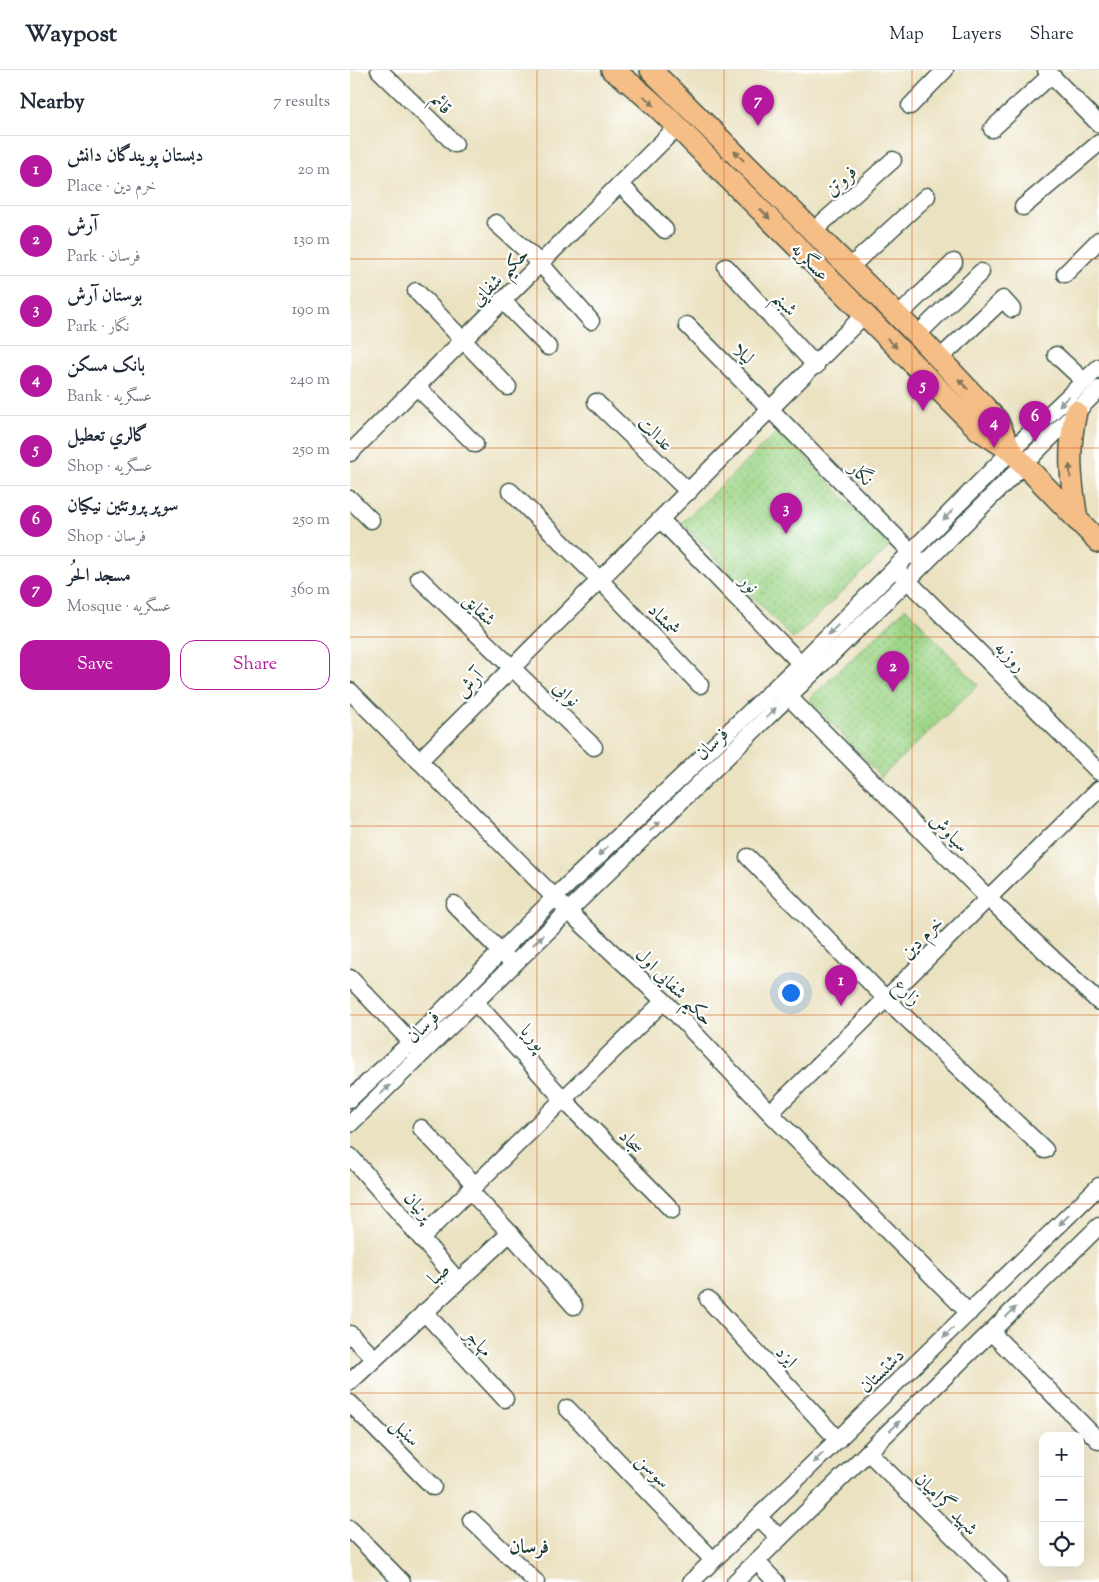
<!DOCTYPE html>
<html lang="en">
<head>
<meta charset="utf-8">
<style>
  :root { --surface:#fff; --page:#f2f2f3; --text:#1f2937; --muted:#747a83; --line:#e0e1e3; --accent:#b5179e }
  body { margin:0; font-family:"Sorts Mill Goudy",Amiri,serif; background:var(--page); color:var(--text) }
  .controls { position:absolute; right:15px; bottom:15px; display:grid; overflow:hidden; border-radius:10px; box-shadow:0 5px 20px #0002 }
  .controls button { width:45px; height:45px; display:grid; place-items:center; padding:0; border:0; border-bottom:1px solid var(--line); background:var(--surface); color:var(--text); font:25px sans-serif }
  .you { position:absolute; left:440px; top:922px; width:18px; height:18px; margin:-12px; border:4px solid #fff; border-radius:50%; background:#1a73e8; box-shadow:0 0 0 8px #1a73e833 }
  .badge { display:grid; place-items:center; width:32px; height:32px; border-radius:50%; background:var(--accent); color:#fff; font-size:16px; font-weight:700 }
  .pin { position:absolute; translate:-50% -41px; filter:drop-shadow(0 1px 2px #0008) }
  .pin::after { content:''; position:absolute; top:26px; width:18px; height:15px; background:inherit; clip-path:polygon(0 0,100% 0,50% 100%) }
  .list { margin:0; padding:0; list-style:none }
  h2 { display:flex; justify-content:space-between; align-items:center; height:65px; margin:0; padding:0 20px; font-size:21px }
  h2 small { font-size:16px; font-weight:400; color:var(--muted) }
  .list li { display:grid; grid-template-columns:32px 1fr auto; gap:15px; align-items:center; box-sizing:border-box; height:70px; padding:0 20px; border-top:1px solid var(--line) }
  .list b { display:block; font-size:19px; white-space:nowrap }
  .list p { margin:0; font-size:16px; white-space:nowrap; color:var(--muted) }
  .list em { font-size:16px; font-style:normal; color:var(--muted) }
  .actions { display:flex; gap:10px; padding:15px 20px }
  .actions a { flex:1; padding:11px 0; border:1px solid var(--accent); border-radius:15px; text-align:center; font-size:18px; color:var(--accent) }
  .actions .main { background:var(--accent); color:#fff }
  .icon { flex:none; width:28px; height:28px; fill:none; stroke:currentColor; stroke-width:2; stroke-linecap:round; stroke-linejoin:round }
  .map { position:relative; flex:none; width:749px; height:1512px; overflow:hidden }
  header { display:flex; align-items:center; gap:30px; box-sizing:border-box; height:70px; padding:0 25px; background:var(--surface); border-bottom:1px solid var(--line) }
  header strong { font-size:24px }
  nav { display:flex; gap:28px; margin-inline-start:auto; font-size:18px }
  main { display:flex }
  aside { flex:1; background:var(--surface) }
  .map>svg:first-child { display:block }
  .park { fill:url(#park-dots); stroke:#5e8a5e }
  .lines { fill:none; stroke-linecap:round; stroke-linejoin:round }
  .minor-casing { stroke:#3e5649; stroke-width:19 }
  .major-casing { stroke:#3e5649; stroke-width:24 }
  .minor { stroke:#fff; stroke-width:16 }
  .major { stroke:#f6be87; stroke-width:21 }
  .oneway { fill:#807759 }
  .oneway2 { fill:#8f9e9a }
  .grid { fill:none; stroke:#d45610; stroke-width:1; stroke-opacity:0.55 }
  .labels { text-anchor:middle; stroke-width:4.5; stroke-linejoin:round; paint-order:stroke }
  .street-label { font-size:19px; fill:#1f3d34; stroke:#fff }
  .neighbourhood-label { font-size:20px; font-weight:bold; fill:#1f3d34; stroke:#fff }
</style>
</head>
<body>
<header>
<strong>Waypost</strong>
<nav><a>Map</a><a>Layers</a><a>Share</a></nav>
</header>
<main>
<aside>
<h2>Nearby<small>7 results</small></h2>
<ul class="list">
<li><span class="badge">1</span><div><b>دبستان پویندگان دانش</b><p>Place · خرم دین</p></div><em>20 m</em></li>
<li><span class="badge">2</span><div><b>آرش</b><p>Park · فرسان</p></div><em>130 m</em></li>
<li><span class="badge">3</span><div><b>بوستان آرش</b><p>Park · نگار</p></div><em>190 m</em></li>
<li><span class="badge">4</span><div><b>بانک مسکن</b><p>Bank · عسگریه</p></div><em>240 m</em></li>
<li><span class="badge">5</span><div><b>گالري تعطيل</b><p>Shop · عسگریه</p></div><em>250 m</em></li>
<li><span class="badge">6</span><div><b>سوپر پروتئین نیکیان</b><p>Shop · فرسان</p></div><em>250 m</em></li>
<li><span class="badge">7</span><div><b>مسجد الحُر</b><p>Mosque · عسگریه</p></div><em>360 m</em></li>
</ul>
<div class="actions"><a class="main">Save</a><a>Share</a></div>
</aside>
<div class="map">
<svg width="749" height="1512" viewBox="0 0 749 1512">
  <defs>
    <pattern id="park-dots" width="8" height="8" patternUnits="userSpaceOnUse" patternTransform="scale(1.25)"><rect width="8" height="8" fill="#9ed688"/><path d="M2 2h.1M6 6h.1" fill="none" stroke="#80af70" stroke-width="1.8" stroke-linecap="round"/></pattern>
  </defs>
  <rect width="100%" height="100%" fill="#fff"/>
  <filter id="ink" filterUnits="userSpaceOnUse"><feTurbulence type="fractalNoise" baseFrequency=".02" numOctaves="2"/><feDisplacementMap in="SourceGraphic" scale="10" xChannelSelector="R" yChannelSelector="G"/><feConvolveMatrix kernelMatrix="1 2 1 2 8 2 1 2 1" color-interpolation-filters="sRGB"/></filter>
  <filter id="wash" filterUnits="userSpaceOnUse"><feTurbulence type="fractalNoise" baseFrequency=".0096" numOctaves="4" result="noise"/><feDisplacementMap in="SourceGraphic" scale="20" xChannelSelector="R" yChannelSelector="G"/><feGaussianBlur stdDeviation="1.12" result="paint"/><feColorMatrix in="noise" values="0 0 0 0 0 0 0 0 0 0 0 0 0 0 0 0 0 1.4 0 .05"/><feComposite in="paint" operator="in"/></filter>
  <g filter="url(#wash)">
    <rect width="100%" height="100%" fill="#ebe2c1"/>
    <g class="park">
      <polygon points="429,360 540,476 443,569 332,453"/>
      <polygon points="556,538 628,615 531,707 459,629"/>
    </g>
  </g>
  <g filter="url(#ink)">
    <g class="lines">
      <defs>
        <g id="minor">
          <polyline points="29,0 105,74"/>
          <polyline points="696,0 749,54"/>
          <polyline points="560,36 595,0"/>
          <polyline points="642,59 701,5"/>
          <polyline points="270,114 315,160"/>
          <polyline points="673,137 749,73"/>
          <polyline points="146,153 190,193 241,251"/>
          <polyline points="463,161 543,90"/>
          <polyline points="376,197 466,296"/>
          <polyline points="500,197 577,126"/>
          <polyline points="715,204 749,170"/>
          <polyline points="66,221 158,317"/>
          <polyline points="152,230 198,277"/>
          <polyline points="548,246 604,192"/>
          <polyline points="337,255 568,489"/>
          <polyline points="567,265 631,202"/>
          <polyline points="706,285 734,311"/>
          <polyline points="589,289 653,229 662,239"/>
          <polyline points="66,316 125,374"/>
          <polyline points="246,332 339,422"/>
          <polyline points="0,383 327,57"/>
          <polyline points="160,421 250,510 350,615"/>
          <polyline points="0,429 21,450"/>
          <polyline points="311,450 458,601"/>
          <polyline points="550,503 749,702"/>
          <polyline points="69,508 244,677"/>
          <polyline points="431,619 638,828 749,932"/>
          <polyline points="0,621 218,841 314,931 420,1043 619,1243"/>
          <polyline points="69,691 514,245"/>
          <polyline points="398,787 536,929 695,1080"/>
          <polyline points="104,834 158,889"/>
          <polyline points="0,908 67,978"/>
          <polyline points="125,932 213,1029 322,1140"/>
          <polyline points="0,1029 61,972 205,827 451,593 661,381 749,297"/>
          <polyline points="420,1043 749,719"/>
          <polyline points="0,1054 558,510 749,319"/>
          <polyline points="71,1058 125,1115"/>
          <polyline points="0,1086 108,1211"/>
          <polyline points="160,1163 224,1236"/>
          <polyline points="71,1168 314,931"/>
          <polyline points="358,1229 488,1370"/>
          <polyline points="74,1242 155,1329"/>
          <polyline points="641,1262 749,1371"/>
          <polyline points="0,1264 24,1288"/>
          <polyline points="0,1312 160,1163 119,1120"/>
          <polyline points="0,1333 83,1417"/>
          <polyline points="217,1338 363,1490"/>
          <polyline points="518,1382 649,1512"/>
          <polyline points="408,1447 430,1468"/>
          <polyline points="121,1450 186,1512"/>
          <polyline points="0,1459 52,1512"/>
          <polyline points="406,1491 426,1512"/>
          <polyline points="341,1512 749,1116"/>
          <polyline points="385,1512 749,1156"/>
        </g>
        <g id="major">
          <path d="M262,0C301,26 343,74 378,108C463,191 545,276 629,360L661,381L749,472"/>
          <polyline points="301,0 567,265 647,350 661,381"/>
          <path d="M726,342C717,381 721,411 727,450"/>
        </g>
      </defs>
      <use href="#minor" class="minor-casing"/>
      <use href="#major" class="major-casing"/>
      <use href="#minor" class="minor"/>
      <use href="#major" class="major"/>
    </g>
    <defs><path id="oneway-solid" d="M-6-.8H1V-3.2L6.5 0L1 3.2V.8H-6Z" transform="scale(1.25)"/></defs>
    <g class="oneway">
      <use href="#oneway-solid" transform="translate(299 31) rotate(43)"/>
      <use href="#oneway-solid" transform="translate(389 86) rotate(-135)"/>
      <use href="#oneway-solid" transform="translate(415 144) rotate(45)"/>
      <use href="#oneway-solid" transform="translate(542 273) rotate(45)"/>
      <use href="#oneway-solid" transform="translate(613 314) rotate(-133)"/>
      <use href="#oneway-solid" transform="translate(720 401) rotate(-93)"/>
    </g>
    <g class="oneway2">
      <use href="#oneway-solid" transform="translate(714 331) rotate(136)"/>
      <use href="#oneway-solid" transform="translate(598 445) rotate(135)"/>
      <use href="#oneway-solid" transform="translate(483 560) rotate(135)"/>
      <use href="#oneway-solid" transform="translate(421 643) rotate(-44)"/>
      <use href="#oneway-solid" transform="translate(305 756) rotate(-44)"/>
      <use href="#oneway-solid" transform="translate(253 781) rotate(136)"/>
      <use href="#oneway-solid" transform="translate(188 870) rotate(-45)"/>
      <use href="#oneway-solid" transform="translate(35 1020) rotate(-44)"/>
      <use href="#oneway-solid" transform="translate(714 1150) rotate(135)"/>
      <use href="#oneway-solid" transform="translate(661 1242) rotate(-44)"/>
      <use href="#oneway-solid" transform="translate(598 1263) rotate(136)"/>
      <use href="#oneway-solid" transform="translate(545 1356) rotate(-44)"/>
      <use href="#oneway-solid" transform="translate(468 1388) rotate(136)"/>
    </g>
  </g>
  <path class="grid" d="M187,0V1512M374,0V1512M562,0V1512M0,189H749M0,378H749M0,567H749M0,756H749M0,945H749M0,1134H749M0,1323H749"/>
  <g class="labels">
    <g class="street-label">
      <text transform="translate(92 33) rotate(45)" y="7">قائم</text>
      <text transform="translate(490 110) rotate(-42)" y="7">فروتن</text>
      <text transform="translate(461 191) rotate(46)" y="7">عسگریه</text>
      <text transform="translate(149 206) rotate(-45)" y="7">حکیم شفایی</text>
      <text transform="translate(436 233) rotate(48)" y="7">شبنم</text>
      <text transform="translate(394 283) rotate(45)" y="7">لیلا</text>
      <text transform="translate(306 363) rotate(44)" y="7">عدالت</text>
      <text transform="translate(512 403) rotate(46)" y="7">نگار</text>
      <text transform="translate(400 513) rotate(46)" y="7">نور</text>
      <text transform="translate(130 539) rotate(44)" y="7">شقایق</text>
      <text transform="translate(315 549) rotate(46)" y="7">شمشاد</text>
      <text transform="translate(661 586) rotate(45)" y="7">روزبه</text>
      <text transform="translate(119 613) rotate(-45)" y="7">آرش</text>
      <text transform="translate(217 623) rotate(44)" y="7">نوابی</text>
      <text transform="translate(361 673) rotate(-44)" y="7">فرسان</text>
      <text transform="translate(600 762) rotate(45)" y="7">سیاوش</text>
      <text transform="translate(571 867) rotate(-45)" y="7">خرم دین</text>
      <text transform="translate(325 916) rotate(45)" y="7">حکیم شفایی اول</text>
      <text transform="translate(558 921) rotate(44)" y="7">زارع</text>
      <text transform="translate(72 956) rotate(-44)" y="7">فرسان</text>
      <text transform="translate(184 967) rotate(48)" y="7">پوریا</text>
      <text transform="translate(282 1071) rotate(46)" y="7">سجاد</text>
      <text transform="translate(69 1136) rotate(49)" y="7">پرنیان</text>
      <text transform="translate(88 1203) rotate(-42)" y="7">صبا</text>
      <text transform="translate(129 1272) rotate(47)" y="7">مهاجر</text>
      <text transform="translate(437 1286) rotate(47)" y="7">ایزد</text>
      <text transform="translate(531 1300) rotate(-44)" y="7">دشتستان</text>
      <text transform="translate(56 1361) rotate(45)" y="7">سنبل</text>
      <text transform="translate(304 1400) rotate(46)" y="7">سوسن</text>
      <text transform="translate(597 1433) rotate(45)" y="7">شهید گرامیان</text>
    </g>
    <g class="neighbourhood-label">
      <text x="179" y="1483">فرسان</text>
    </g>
  </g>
</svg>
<div class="controls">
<button>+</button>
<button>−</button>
<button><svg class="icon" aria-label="locate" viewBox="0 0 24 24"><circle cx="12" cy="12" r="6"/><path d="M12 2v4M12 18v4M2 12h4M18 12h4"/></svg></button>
</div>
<div class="you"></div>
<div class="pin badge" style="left:491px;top:936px">1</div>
<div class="pin badge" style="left:543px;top:622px">2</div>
<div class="pin badge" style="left:436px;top:464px">3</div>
<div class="pin badge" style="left:644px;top:378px">4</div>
<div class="pin badge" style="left:573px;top:341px">5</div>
<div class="pin badge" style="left:685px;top:372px">6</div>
<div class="pin badge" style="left:408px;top:56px">7</div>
</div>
</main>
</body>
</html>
